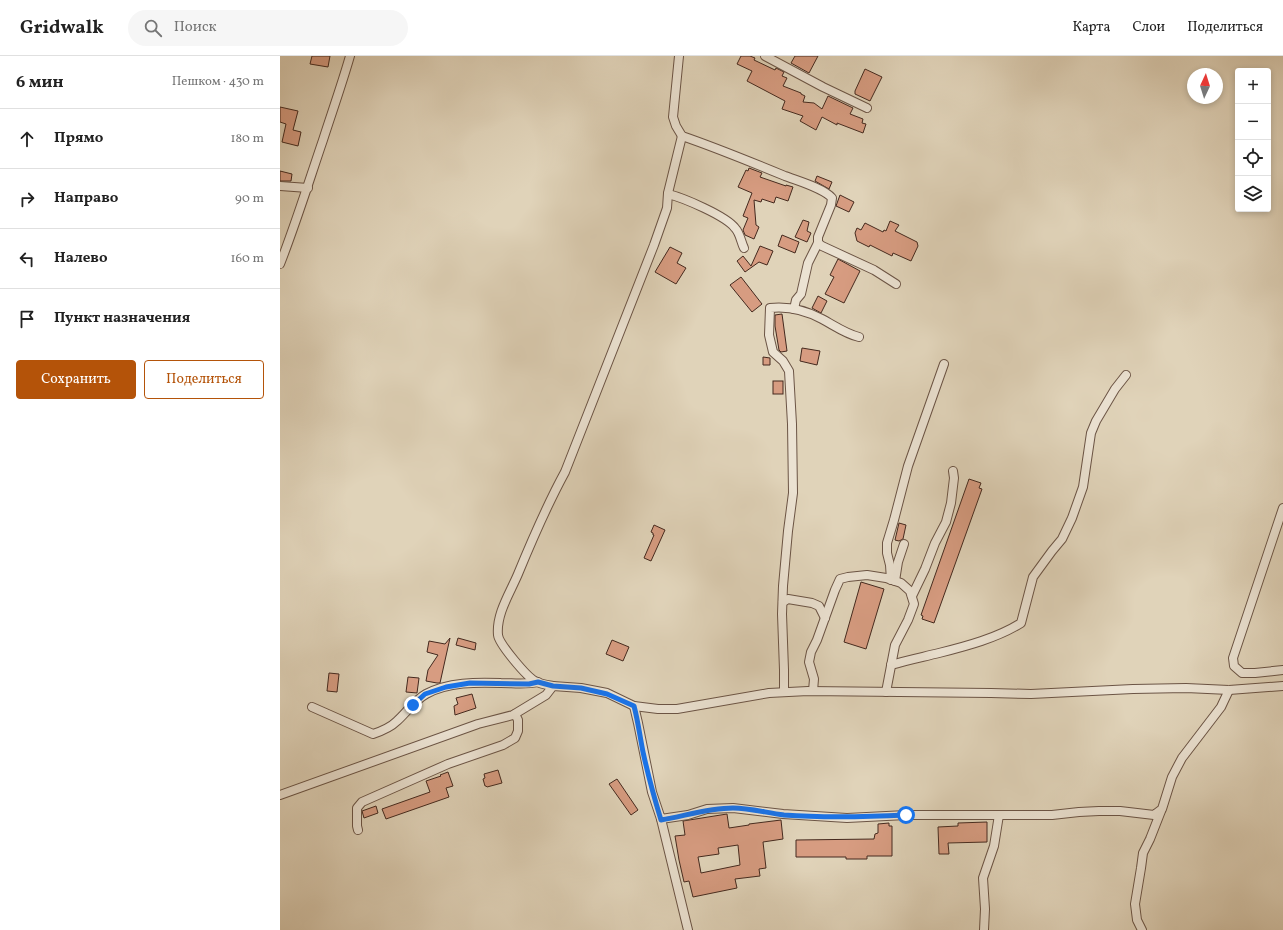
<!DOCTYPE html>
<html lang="ru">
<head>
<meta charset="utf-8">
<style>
  :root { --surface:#fff; --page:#f6f6f6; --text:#222; --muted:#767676; --line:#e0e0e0; --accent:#b45309 }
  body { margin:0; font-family:Vollkorn,serif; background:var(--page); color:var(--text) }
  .controls { position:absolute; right:12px; top:12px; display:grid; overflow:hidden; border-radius:4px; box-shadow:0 2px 6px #0003 }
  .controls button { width:36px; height:36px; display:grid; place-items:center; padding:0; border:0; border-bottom:1px solid var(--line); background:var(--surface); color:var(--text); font:20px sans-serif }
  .compass { position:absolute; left:907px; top:12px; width:36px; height:36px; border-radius:50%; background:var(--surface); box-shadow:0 2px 6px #0003; rotate:4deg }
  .stop { position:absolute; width:12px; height:12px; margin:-9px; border:3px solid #1a73e8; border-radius:50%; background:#fff }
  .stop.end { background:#1a73e8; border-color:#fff; box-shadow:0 1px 4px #0008 }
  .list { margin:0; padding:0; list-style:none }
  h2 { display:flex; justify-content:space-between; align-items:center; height:52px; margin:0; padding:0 16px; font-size:17px }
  h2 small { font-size:13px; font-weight:400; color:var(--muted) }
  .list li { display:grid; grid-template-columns:26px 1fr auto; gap:12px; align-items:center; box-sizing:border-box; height:60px; padding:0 16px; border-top:1px solid var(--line) }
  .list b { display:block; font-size:15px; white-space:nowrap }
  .list em { font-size:13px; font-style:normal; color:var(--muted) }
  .actions { display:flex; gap:8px; padding:12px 16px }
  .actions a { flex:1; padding:9px 0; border:1px solid var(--accent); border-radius:4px; text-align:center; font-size:14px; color:var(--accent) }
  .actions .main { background:var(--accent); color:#fff }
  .icon { flex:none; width:22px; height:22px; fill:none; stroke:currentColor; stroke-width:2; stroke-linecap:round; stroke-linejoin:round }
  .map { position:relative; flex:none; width:1003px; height:874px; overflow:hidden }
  header { display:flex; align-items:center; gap:24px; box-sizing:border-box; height:56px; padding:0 20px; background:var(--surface); border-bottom:1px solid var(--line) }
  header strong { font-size:19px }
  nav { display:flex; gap:22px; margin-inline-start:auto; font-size:14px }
  .search { width:280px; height:36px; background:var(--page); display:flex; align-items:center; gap:10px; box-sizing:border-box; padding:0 14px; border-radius:22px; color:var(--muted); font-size:15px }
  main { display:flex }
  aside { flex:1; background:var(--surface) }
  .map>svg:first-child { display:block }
  .building { fill:#d79c81; stroke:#44291e; fill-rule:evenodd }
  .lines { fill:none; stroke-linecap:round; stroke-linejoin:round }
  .minor-casing { stroke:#6b5445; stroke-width:10 }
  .minor { stroke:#ebe2d2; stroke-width:8 }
  .route { stroke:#1a73e8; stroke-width:5 }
</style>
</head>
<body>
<header>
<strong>Gridwalk</strong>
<div class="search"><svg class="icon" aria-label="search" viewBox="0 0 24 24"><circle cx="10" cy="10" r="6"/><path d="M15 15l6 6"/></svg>Поиск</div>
<nav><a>Карта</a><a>Слои</a><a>Поделиться</a></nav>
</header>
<main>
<aside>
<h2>6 мин<small>Пешком · 430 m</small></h2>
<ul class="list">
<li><svg class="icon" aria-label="ahead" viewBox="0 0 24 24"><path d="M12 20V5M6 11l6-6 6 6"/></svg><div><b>Прямо</b></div><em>180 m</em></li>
<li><svg class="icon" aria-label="right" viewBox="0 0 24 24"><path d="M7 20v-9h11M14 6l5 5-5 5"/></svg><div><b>Направо</b></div><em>90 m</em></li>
<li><svg class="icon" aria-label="left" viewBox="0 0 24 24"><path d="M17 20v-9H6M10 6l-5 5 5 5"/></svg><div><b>Налево</b></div><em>160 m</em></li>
<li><svg class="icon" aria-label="arrive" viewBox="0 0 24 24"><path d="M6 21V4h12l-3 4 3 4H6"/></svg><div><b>Пункт назначения</b></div></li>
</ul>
<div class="actions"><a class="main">Сохранить</a><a>Поделиться</a></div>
</aside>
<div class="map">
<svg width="1003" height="874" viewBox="0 0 1003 874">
  <rect width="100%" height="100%" fill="#e0d3b9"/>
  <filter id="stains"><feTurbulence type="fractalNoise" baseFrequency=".005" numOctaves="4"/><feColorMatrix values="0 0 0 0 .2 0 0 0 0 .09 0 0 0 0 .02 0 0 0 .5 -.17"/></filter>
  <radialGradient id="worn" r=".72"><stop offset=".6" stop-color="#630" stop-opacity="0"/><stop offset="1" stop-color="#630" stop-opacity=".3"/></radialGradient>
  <g class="building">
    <polygon points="32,0 50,0 48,11 30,8"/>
    <polygon points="461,0 470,0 475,2 474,4 495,14 496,12 504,16 502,20 507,22 503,30 521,37 521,38 525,40 523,46 534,47 542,53 548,40 573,52 570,58 583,63 582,67 586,68 583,77 557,67 557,69 542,61 536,74 520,65 523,60 502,53 505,45 467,25 472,15 457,8"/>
    <polygon points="515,0 538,0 529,17 511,7"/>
    <polygon points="585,13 602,21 590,45 575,38 575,35"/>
    <polygon points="0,51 18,55 13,74 21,76 18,90 2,86 6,68 0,66"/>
    <polygon points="469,112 482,117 480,121 506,130 506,129 513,131 508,145 496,141 494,147 482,143 481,146 474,144 476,169 479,171 474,183 465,179 463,174 468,162 463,160 472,137 458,131 466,114 468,115"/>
    <polygon points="0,115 12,118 11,125 0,125"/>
    <polygon points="537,120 552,126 549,133 535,125"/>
    <polygon points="560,139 574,146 569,156 556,150"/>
    <polygon points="523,164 529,166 527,175 531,177 527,186 515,181"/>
    <polygon points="610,165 619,169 615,175 637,186 638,190 631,205 613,197 612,200 590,189 589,191 577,185 575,177 577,172 581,174 585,167 603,176 604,174 606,175"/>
    <polygon points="502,179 519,186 515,197 498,190"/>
    <polygon points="480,190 493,195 487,209 479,206 465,216 457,205 463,200 471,210"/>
    <polygon points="390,191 402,197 397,207 406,212 396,228 375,216"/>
    <polygon points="558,203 580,215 564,247 545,238 554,221 550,219"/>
    <polygon points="461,221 482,248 472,256 450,229"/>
    <polygon points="538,240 547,245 541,257 532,252"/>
    <polygon points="502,258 507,295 501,296 499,294 495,270 495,259"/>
    <polygon points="522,292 540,295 537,309 520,305"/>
    <polygon points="483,301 490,302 490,309 483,309"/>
    <rect x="493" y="325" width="10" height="13"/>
    <polygon points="689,423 701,427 699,432 702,433 654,567 642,563 643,560 641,559"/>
    <polygon points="619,467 626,469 623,483 619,485 615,484"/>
    <polygon points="374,469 385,474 371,505 364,502 374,479 373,479 373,477 371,476"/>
    <polygon points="581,526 604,533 586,593 564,586"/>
    <polygon points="170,582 160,627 157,627 146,625 148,614 158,599 147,596 149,585 165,588"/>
    <polygon points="178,582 196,587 195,594 176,589"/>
    <polygon points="332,584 349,591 343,605 326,598"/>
    <polygon points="49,617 59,618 57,636 47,635"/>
    <polygon points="128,621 139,622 137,637 126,636"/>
    <polygon points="192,638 196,652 175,659 174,650 178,648 176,642"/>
    <polygon points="218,714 222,727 207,731 206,730 205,730 203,723 205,722 204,718"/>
    <polygon points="168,716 173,730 166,732 169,741 106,763 102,753 150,736 146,725 161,720 160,719"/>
    <polygon points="337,723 358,754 351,759 329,728"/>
    <polygon points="96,750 98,757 84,762 82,755"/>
    <path d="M447,758L449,772L469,769V768L501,764L503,783L483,786L486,812L479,813L480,820L455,823L457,832L413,841L409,825L404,826L399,804L395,780L405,779L403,765ZM458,789L460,809L421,817L418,801L439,798L438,792Z"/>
    <polygon points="707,766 707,786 668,787 669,798 659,798 658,771 678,770 678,767"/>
    <polygon points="609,767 609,770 612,770 612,800 587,800 587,803 566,803 566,801 516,801 516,784 594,783 595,778 598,777 598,768"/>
  </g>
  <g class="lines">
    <defs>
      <g id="minor">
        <path d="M399,0L393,61L396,70L402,80C437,92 471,106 505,120C518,125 543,132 552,142L551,149L538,181V187L528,207L521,238L516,244L514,253"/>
        <polyline points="485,0 543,31 587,52"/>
        <polyline points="0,130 28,132"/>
        <path d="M388,138C404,142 446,160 455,172C460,177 461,186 464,192"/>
        <polyline points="538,187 542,190 594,214 616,228"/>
        <path d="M0,208C16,167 29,125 43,84C52,56 62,28 70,0"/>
        <polyline points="1003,452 953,602 954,610 962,617 975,617 1003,614"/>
        <polyline points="611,524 610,509 607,497 607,487 614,464 628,410 664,308"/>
        <polyline points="615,525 618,506 624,488"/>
        <polyline points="632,540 645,513 655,487 666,466 671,447 674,422 673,415"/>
        <polyline points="503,546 508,543 532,547 539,550 545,562"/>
        <path d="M611,609C627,604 643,601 659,597C687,590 717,582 741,567L753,521L772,495L782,483L792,462L803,431L811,377L816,365L835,333L846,319"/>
        <path d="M273,630C267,629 260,628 255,625C247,621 219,588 218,579C216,558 230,537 238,518C252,484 267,449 285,416L374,189L387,152L388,137L402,80"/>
        <polyline points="533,635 534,623 529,606 531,596 537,584 555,534 560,523 568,521 587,519 606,522 621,527 630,535 634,548 628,564 615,589 606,636"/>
        <path d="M504,636V614L502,558L503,530L508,475L513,437L512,368L509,315L503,305L493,296L489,279L490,252C508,250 527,255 542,263C555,270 566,278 579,281"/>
        <polyline points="354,650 358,667 372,736 381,763 408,759 427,753 453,752 503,758 567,762 626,759 772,759 799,756 819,755 840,755 874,759 882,753 892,721 902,702 941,651 949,634"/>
        <path d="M32,651L93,678C102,675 110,672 117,665C126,657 135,644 146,638C168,626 197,626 221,627C233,627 245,629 258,626"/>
        <polyline points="0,739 198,668 233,659 266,639 273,630 301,632 327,637 354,650 378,653 397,653 489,637 528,635 711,637 751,638 853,633 906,632 949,634 1003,630"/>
        <polyline points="381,763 408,874"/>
        <polyline points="78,774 77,770 77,752 82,746 168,708 223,689 235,682 238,675 238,664 235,658"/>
        <polyline points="704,874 705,853 703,822 714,790 719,759"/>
        <polyline points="862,874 857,864 855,848 861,812 863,797 870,783 881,755"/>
      </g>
    </defs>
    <use href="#minor" class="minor-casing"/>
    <use href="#minor" class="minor"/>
  </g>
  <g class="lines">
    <path class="route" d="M133,649L145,638L166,631L190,627L249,628L258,626L273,630L301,632L327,638L354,650C358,665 360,681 363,696C368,719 374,741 381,764C405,760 428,752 453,752C470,752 487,757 504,759C545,762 585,761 626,759"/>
  </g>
  <rect width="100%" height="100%" filter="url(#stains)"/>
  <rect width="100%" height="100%" fill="url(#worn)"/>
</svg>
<div class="controls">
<button>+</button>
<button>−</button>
<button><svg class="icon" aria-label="locate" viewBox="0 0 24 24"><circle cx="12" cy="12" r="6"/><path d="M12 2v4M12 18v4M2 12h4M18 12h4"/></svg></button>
<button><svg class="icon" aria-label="layers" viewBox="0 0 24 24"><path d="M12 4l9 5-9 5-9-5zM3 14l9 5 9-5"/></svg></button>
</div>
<svg class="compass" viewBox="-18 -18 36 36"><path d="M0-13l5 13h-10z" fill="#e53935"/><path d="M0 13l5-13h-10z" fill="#767676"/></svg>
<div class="stop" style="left:626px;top:759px"></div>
<div class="stop end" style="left:133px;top:649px"></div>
</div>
</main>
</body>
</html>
